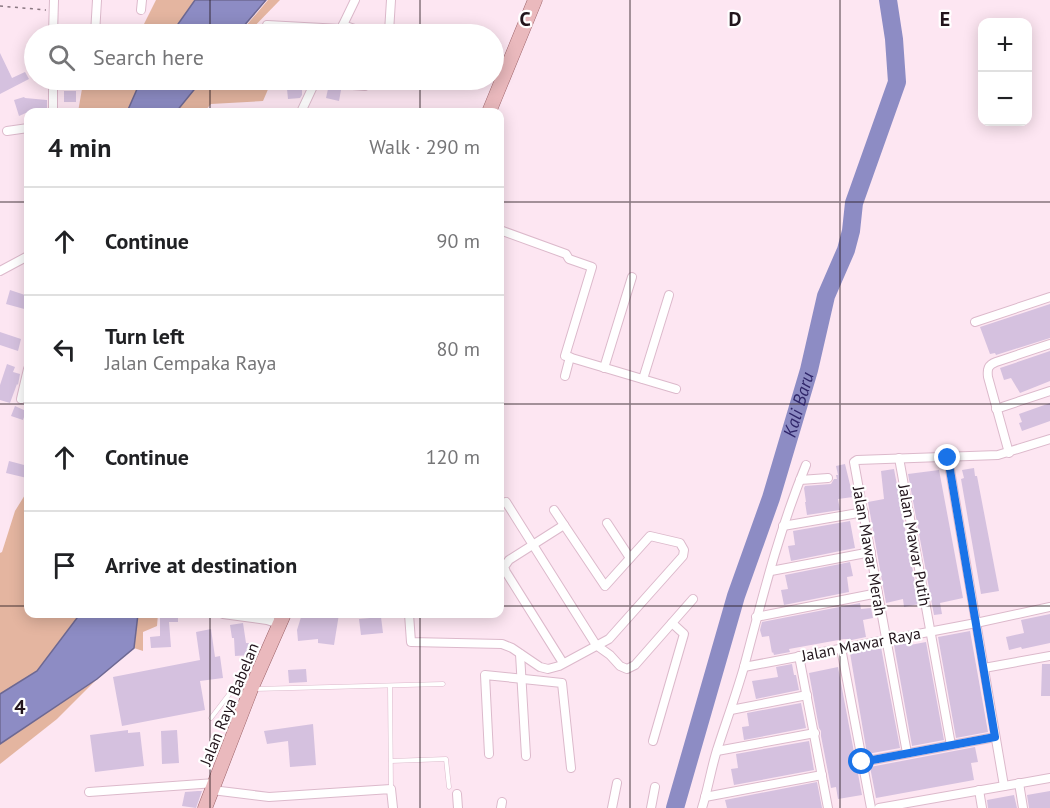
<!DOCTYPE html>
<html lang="en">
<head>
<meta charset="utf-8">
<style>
  :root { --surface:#fff; --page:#f6f6f6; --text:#202124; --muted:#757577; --line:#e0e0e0 }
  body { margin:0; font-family:"PT Sans",sans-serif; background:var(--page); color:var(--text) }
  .controls { position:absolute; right:18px; top:18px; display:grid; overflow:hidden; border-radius:12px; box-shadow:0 3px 15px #0003 }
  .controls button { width:54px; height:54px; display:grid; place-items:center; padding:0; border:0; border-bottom:2px solid var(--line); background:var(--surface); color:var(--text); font:30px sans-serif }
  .stop { position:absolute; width:18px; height:18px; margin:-14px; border:4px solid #1a73e8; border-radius:50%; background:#fff }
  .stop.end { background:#1a73e8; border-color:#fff; box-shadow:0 2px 6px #0008 }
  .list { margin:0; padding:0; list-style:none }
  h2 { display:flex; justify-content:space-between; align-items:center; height:78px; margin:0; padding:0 24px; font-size:26px }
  h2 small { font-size:20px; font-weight:400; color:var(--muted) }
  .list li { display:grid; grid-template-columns:39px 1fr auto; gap:18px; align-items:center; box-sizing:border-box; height:108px; padding:0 24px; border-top:2px solid var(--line) }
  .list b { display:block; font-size:22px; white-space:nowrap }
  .list p { margin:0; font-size:20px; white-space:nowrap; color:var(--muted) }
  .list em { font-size:20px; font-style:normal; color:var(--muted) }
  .icon { flex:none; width:33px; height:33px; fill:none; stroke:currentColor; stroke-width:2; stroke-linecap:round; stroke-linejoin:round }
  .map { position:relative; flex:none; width:1050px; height:808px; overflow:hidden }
  .search { position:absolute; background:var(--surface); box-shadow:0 3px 15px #0003; left:24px; top:24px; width:480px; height:66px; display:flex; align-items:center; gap:15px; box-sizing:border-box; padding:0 21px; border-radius:33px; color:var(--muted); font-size:22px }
  .panel { position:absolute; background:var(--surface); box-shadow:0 3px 15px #0003; left:24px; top:108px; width:480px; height:510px; border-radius:12px }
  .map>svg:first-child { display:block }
  .green { fill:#e4b5a0 }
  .water { fill:#8d8cc4; stroke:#6d6892; stroke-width:1.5 }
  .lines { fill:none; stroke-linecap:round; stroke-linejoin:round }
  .river { stroke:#8d8cc4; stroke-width:18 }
  .building { fill:#d5c1df }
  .service-casing { stroke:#dcb9cb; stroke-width:5 }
  .minor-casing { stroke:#dcb9cb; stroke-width:10 }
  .primary-casing { stroke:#9b6268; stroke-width:15 }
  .path { stroke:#897781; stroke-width:1.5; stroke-dasharray:3 4.5; stroke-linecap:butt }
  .service { stroke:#fff; stroke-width:4 }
  .minor { stroke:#fff; stroke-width:8 }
  .primary { stroke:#eab9bd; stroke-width:14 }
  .route { stroke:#1a73e8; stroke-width:8 }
  .grid { fill:none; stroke:#22151c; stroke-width:1.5; stroke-opacity:0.55 }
  .labels { text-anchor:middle; stroke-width:4.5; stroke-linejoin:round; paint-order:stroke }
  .street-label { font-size:16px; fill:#22151c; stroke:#fff }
  .water-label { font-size:18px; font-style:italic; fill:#30266a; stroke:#fff }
  .grid-label { font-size:20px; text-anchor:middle; font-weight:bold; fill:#22151c; stroke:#fff; stroke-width:4.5; stroke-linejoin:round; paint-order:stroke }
</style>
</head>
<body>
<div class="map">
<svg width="1050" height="808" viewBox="0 0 1050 808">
  <rect width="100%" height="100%" fill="#fde6f2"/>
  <g class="green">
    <polygon points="156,0 195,0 171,34 139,34"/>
    <polygon points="268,0 280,0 247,34 239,34"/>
    <polygon points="117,80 141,80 127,112 78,112 83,83"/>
    <polygon points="202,80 272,80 263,101 211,104 204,112 176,112"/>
    <polygon points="28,490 28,614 80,614 37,671 0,694 0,553 2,552 15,511"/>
    <polygon points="138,614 158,614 157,626 143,632 143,651 134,648"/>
    <polygon points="97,679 57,719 0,764 0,744"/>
  </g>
  <g class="water">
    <polygon points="195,0 266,0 237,34 171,34"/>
    <polygon points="141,80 202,80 176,112 127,112"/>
    <polygon points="80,614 138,614 134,648 97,679 0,744 0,694 37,671"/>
  </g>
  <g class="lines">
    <path class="river" id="s1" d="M675,808L736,596L771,498L809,370L826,296L846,250L851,231L854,203L897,82L894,39L888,0"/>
  </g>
  <g class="building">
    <polygon points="0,53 12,78 25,72 29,79 0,94"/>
    <polygon points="302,88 302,95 300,98 288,99 287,89"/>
    <polygon points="328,89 341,90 339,101 326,98"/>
    <rect x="64" y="91" width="12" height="11"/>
    <polygon points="24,97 25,98 47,100 47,112 28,112 19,116 14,100"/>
    <polygon points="10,290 28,296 28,310 6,304"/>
    <polygon points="1050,304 1050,338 996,355 995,353 990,354 980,327"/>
    <polygon points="0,332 21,339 18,351 0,345"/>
    <polygon points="1050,351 1050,381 1020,393 1011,378 1004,380 1000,368"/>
    <polygon points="7,364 15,367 13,372 20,374 18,385 17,384 10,403 0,400 0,385"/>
    <polygon points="1050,403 1050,421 1022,431 1019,423 1022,422 1019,414"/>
    <polygon points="15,406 26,411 23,420 11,416"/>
    <polygon points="9,461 28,466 27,478 6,473"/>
    <polygon points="845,464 853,497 838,499 840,510 807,515 805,502 806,502 804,488 805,486 831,484 834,479 837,479 836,475 838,475 836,466"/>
    <polygon points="974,468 975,476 977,476 999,591 981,594 961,479 964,478 962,470"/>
    <polygon points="894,469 919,604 904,607 903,599 886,603 868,502 884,499 881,471"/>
    <polygon points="939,470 963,598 940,603 942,614 934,615 908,474"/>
    <polygon points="850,521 855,548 791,561 788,546 795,545 793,531"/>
    <polygon points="850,562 853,576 847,577 849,592 784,605 781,590 788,589 785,575"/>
    <polygon points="860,603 861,609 871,608 873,618 863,620 866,637 847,641 847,639 844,639 789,649 790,652 774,655 773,652 772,653 769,636 762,637 760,630 762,622"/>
    <polygon points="160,614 178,614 178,622 169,622 171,647 151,648 150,637 160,636"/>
    <polygon points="302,614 339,614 334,645 318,643 318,639 298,641 297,630"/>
    <polygon points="1050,614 1050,643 1022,649 1021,647 1009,650 1006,637 1024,633 1021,620"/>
    <polygon points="381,617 383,633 361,635 359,619"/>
    <polygon points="243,623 246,643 250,643 251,655 235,656 234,638 232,638 230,625"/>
    <polygon points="211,629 215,657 220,656 223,678 200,681 205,710 122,726 113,677 200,660 196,632"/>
    <polygon points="970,631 988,732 956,738 938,637"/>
    <polygon points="909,642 910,645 926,642 944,740 912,746 894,645"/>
    <polygon points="881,647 900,748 867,754 850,653"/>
    <polygon points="792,664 794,675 796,675 799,690 756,699 752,681 778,677 776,667"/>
    <polygon points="1042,664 1050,664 1050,696 1041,696"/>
    <polygon points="838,667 862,795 838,799 836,787 831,788 821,736 821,731 819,728 809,673"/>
    <polygon points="306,669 307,682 289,683 288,670"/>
    <polygon points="801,703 806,728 744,740 742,727 749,726 747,713"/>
    <polygon points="313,724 316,765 290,767 288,741 267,744 264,731"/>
    <polygon points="128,730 128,733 140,732 144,766 95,772 90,735"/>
    <polygon points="177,730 179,763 162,764 161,731"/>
    <polygon points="809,741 814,770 734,785 731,769 738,768 736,754"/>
    <polygon points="975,747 978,762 971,763 974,780 876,798 870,767"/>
    <polygon points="817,782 822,808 727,808 725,800"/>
    <polygon points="198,791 202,791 196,808 182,806 185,792"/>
    <polygon points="1050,791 1050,808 1029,808 1027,795"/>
    <polygon points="1014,795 1017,808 988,808 987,800"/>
  </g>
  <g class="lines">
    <defs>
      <g id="service">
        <polyline points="390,686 391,789"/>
        <polyline points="255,689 443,684"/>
        <polyline points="211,718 237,684 244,680 252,679"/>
        <polyline points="391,761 446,759 449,787"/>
      </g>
      <g id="minor">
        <polyline points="141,10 142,0"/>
        <polyline points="267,25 341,29"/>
        <polyline points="343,25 363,32 448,32"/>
        <polyline points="341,29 355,0"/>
        <polyline points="389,32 391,0"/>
        <polyline points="53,34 54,0"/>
        <polyline points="95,34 97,0"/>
        <polyline points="53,80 53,112"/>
        <polyline points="315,82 365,86"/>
        <polyline points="301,112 316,80"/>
        <polyline points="7,131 28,128"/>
        <polyline points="500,230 566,254 569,259 592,267 565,356 676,389"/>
        <polyline points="0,271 28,256"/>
        <polyline points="975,322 1050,297"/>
        <polyline points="604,368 632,277"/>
        <polyline points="565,376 570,357"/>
        <polyline points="643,379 669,295"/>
        <polyline points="21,399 28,369"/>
        <polyline points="996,409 1050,391"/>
        <path d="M1009,453L988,377C987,369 988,365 996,362L1050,344"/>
        <polyline points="899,458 951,745"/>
        <polyline points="948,458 1004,786"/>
        <polyline points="800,480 828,478"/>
        <polyline points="506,502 596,645 610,655 620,666 627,669 635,665 693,599"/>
        <polyline points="607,523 630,558"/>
        <polyline points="783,526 864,512"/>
        <polyline points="771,571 871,552"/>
        <polyline points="223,614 267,620 279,624"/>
        <polyline points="409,614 411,642 502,644 512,648 540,667 548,669 559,666 609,639 683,556 684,550 680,543 650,536 605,586 554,510"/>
        <polyline points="756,617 878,593"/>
        <polyline points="841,648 871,808"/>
        <polyline points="520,654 526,756"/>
        <polyline points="799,656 828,808"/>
        <polyline points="563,663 506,572 504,567 509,560 564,525"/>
        <polyline points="744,667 976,623 1050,607"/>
        <polyline points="984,668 1050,656"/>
        <polyline points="731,710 807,695"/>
        <polyline points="653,741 684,634 672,623"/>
        <polyline points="717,751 815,733"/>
        <polyline points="907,753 854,462 857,460 998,455 1050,439"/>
        <polyline points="489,754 485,675 562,683 571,768"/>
        <polyline points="862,762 995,737"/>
        <polyline points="1019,783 1023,808"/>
        <polyline points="212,790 269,797 391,789 393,808"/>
        <polyline points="979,790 982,808"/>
        <polyline points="89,792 215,783"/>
        <polyline points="457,794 458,808"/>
        <polyline points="705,797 822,775"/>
        <polyline points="501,808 502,802"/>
        <polyline points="612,808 617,783"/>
        <polyline points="651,808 655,787"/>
        <path d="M702,808C708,789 711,769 717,750C726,722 736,695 744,667C762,599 779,530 806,465"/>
        <polyline points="879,808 1050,778"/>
      </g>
      <g id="primary">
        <polyline points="489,112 535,0"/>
        <polyline points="205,808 251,689 284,614"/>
      </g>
    </defs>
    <use href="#service" class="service-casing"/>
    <use href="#minor" class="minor-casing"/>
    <use href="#primary" class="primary-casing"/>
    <polyline class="path" points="0,6 46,10"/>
    <use href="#service" class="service"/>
    <use href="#minor" class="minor"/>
    <use href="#primary" class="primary"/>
  </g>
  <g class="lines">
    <polyline class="route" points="862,762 995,737 948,458"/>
  </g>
  <path class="grid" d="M210,0V34M420,0V34M630,0V808M840,0V808M210,80V112M420,80V112M0,202H28M500,202H1050M0,404H28M500,404H1050M0,606H28M500,606H1050M210,614V808M420,614V808"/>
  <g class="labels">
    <g class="street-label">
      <text transform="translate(915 545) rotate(80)" y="6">Jalan Mawar Putih</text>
      <text transform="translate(870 551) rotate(80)" y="6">Jalan Mawar Merah</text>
      <text transform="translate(861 644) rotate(-11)" y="6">Jalan Mawar Raya</text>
      <text transform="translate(229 704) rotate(-68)" y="6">Jalan Raya Babelan</text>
    </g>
    <g class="water-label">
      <text dy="6" stroke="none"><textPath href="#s1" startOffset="422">Kali Baru</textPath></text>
    </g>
  </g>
  <g class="grid-label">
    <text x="525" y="26">C</text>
    <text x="735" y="26">D</text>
    <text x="945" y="26">E</text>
    <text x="20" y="714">4</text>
  </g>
</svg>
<div class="controls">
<button>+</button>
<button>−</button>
</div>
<div class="stop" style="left:862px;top:762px"></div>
<div class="stop end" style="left:948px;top:458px"></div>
<div class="search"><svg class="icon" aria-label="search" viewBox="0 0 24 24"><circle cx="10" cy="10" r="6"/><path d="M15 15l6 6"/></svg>Search here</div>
<section class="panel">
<h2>4 min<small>Walk · 290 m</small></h2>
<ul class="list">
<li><svg class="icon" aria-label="ahead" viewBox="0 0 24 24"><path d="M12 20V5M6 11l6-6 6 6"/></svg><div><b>Continue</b></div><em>90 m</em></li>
<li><svg class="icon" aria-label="left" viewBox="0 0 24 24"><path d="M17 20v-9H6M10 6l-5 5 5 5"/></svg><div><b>Turn left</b><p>Jalan Cempaka Raya</p></div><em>80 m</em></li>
<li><svg class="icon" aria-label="ahead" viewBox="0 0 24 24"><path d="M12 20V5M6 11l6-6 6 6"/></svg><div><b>Continue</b></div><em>120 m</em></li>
<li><svg class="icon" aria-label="arrive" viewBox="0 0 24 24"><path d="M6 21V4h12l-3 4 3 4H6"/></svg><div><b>Arrive at destination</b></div></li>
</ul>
</section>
</div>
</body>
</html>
